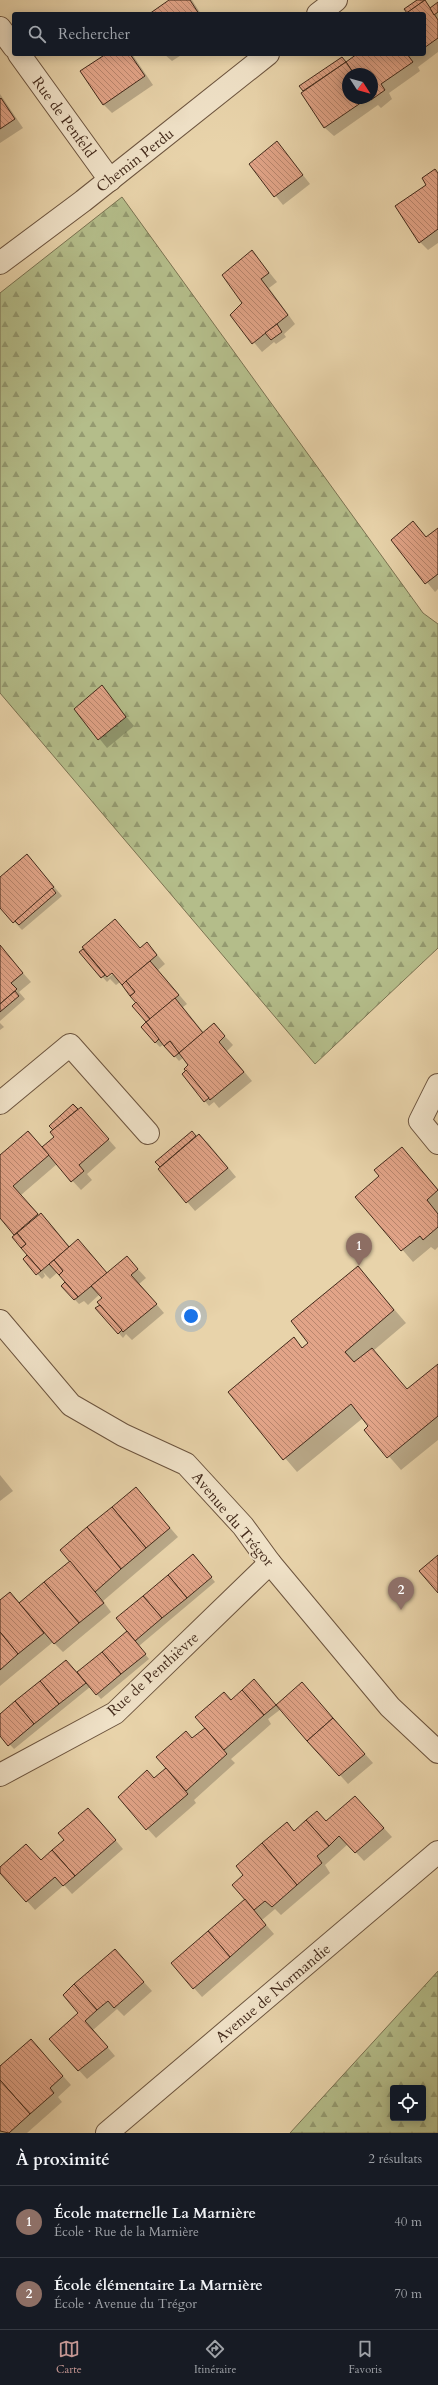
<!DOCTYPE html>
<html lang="fr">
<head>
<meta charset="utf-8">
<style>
  :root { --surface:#171b24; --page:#242831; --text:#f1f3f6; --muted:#9ea1a6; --line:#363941; --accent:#c59692 }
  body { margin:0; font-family:Cardo,serif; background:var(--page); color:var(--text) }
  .controls { position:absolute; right:12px; bottom:12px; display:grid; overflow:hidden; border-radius:4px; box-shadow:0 2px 10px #0003 }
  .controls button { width:36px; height:36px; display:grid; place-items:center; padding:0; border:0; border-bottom:1px solid var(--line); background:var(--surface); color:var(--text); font:20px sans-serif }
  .compass { position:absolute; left:342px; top:68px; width:36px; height:36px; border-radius:50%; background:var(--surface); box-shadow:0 2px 10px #0003; rotate:126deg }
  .you { position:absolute; left:191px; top:1316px; width:14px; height:14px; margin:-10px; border:3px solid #fff; border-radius:50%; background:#1a73e8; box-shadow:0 0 0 6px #1a73e833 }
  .badge { display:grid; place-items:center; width:26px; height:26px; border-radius:50%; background:var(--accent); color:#fff; font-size:13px; font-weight:700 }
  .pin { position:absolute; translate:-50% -33px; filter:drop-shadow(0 1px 2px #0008) }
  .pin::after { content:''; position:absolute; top:21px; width:14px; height:12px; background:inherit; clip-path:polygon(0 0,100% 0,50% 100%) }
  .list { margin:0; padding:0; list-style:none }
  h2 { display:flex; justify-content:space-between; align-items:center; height:52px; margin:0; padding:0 16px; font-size:17px }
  h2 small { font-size:13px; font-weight:400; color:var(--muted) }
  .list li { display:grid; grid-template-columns:26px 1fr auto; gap:12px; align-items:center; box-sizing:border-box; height:72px; padding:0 16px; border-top:1px solid var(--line) }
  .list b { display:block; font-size:15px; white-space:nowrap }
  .list p { margin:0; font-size:13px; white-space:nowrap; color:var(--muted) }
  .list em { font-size:13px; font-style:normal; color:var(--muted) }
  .icon { flex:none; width:22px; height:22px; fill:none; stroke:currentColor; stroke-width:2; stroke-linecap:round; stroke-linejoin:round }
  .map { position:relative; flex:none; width:438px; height:2133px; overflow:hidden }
  .search { position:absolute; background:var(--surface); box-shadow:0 2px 10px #0003; left:12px; right:12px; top:12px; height:44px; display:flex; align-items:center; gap:10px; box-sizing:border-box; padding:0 14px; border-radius:4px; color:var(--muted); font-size:15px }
  .sheet { height:196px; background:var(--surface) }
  nav { display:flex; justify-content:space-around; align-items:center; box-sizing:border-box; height:56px; border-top:1px solid var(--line); background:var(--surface); font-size:11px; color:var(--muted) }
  nav a { display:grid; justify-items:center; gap:2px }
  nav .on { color:var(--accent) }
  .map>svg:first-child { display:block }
  .forest { fill:url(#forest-firs); stroke:#7b7352; fill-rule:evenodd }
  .shadow { fill:#0003; fill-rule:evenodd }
  .building { fill:url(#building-back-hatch); stroke:#42291a }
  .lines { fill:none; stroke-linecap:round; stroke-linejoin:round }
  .minor-casing { stroke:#6c543e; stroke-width:24 }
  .minor { stroke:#f0e2c8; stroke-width:22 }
  .labels { text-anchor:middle; stroke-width:3.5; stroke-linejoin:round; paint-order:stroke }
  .street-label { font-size:15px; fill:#42291a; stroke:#f0e2c8 }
</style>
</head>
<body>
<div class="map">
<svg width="438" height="2133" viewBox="0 0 438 2133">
  <defs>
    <pattern id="forest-firs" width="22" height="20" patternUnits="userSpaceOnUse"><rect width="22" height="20" fill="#b4bd8a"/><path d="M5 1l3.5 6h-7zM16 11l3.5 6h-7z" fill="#949a70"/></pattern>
    <pattern id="building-back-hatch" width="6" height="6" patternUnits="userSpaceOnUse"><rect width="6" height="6" fill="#e2a488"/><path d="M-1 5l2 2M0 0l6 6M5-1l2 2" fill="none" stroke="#b9866e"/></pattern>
  </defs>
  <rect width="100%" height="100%" fill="#e8d3aa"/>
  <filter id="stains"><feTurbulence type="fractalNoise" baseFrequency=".005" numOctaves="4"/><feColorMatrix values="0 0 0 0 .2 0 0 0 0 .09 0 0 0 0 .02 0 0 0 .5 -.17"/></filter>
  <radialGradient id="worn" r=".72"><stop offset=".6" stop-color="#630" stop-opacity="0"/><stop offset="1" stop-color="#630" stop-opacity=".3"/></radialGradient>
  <g class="forest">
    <polygon points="122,197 423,613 438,624 438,948 315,1064 0,693 0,293"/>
    <path d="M438,1971V2133H290ZM393,2088H423V2118H393Z"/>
  </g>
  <g class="shadow">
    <polygon points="171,0 192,0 201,14 151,14"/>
    <path d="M419,0H424L431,8L438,3V52L418,67L420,71L389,93L392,99L381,108L378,105L334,136L325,128L302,93L305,91L301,86L342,58L347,62L359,54H424V14H407ZM348,74H372V98H348Z"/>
    <polygon points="107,54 132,54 153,85 112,113 104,105 81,72"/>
    <polygon points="164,54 183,54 172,61"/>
    <polygon points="0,94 23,128 0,143"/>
    <polygon points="277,142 310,184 283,205 250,164"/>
    <polygon points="438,173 438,243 428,250 420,242 428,186"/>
    <polygon points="252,251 277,282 269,288 295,324 284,334 286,337 276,344 274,342 262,352 231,315 243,303"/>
    <polygon points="413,522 427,538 438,529 438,589 435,592 392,540"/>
    <polygon points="102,687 134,726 107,748 76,710"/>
    <polygon points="27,855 62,896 22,930 0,907 0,878"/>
    <path d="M115,920L140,949L147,944L155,952L165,964L158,970L187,1004L183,1007L204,1033H222L233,1045L227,1051L252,1081L219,1108L214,1102L209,1106L183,1074L190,1065L184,1057L179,1061L164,1044L160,1047L155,1042L137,1003L120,982L116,985L110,979L107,982L80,952ZM115,969L116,971L108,978L106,976Z"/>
    <polygon points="0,947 31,982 19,992 25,999 0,1021"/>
    <polygon points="0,1023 4,1027 0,1030"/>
    <polygon points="73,1105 78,1110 81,1108 116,1148 87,1174 92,1180 81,1190 57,1164 21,1195 39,1215 41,1214 49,1222 70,1247 86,1249 108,1274 127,1257 146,1278 139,1284 164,1313 132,1340 126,1334 123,1338 97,1308 101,1305 103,1298 100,1294 88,1305 84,1301 79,1304 62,1286 70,1286 58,1272 50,1279 43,1272 45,1276 42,1279 24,1259 29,1256 16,1235 0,1217 0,1156 28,1132 43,1148 55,1137"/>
    <polygon points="192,1133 197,1137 199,1135 208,1143 236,1177 195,1211 159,1169 161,1167 157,1162"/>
    <polygon points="402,1148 438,1189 438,1247 435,1250 431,1247 413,1262 357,1197 380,1176"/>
    <polygon points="358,1267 406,1323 373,1351 408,1390 438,1365 438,1440 401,1470 366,1430 369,1426 363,1418 297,1472 229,1392 293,1338 303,1348 309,1343"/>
    <polygon points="0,1475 13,1491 0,1501"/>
    <polygon points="136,1488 178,1537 103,1601 111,1612 63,1652 53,1642 0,1686 0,1601 10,1593 20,1603 71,1562"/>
    <polygon points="197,1560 215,1582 139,1646 149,1659 101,1699 90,1687 14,1749 0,1734 0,1715 66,1661 78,1673 128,1631"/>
    <polygon points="302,1683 373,1763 348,1784 281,1709 268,1719 271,1724 231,1759 235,1763 194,1800 196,1803 156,1838 119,1797 147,1771 155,1779 168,1768 193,1739 206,1728 224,1693 232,1701 258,1685 276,1706"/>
    <polygon points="363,1805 392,1837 364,1861 348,1844 325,1865 330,1873 281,1915 275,1909 262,1920 274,1934 202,1997 194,1988 246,1899 244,1875 286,1823 295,1831 326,1822"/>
    <polygon points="96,1817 123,1849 72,1894 64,1885 35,1910 0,1871 0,1868 41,1861"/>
    <polygon points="115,1950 152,1991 124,2016 117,2009 93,2030 115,2056 87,2079 50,2039 80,2013"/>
    <polygon points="31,2040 71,2085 58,2097 62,2102 27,2133 0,2133 0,2068"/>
  </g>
  <g class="building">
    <polygon points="169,0 190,0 199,14 149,14"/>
    <polygon points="417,0 425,0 407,13 404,9"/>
    <polygon points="425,0 438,20 438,38 424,48 424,14 405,14"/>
    <polygon points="438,2 438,12 434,15 430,8"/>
    <polygon points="106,54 130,54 145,76 103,105 80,71"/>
    <polygon points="357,54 407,54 413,62 381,84 385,90 371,100 372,74 354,74 346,62"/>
    <polygon points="342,57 346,62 303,91 299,86"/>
    <polygon points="346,62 354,74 348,74 348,98 368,98 324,128 301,93"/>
    <polygon points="1,98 15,119 0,129 0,99"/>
    <polygon points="277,141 303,175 274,197 249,164"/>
    <polygon points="435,169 438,173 438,229 419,243 395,206 426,185 422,178"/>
    <polygon points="252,250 269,273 261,279 288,315 252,344 230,315 242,303 222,275"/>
    <polygon points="277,324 282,332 271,340 265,333"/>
    <polygon points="413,521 426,537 438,528 438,574 425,584 391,540"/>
    <polygon points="102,685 126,717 98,740 74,709"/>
    <polygon points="27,854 54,887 13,923 0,908 0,877"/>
    <polygon points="52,888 56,893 19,925 15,921"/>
    <polygon points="115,919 140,948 147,942 157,955 122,985 112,973 107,977 82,947"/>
    <polygon points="0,945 23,973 11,983 17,989 0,1004"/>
    <polygon points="83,949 105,975 101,978 79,952"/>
    <polygon points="150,961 179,995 150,1019 130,996 135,992 126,981"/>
    <polygon points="126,981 135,992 130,996 122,985"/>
    <polygon points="15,991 19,996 0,1012 0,1004"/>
    <polygon points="175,998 203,1033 179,1053 170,1041 164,1046 146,1022"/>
    <polygon points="136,1002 150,1019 146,1022 132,1006"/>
    <polygon points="146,1022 159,1039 155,1043 141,1027"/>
    <polygon points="214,1023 225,1036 219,1042 244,1072 210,1100 184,1069 188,1065 179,1053"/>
    <polygon points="170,1041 179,1053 174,1057 164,1046"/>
    <polygon points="186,1070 209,1098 204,1102 182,1074"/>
    <polygon points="73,1104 78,1109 53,1130 49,1126"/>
    <polygon points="81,1107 109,1139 79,1165 84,1171 71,1182 42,1147 54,1137 50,1132"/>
    <polygon points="28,1131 49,1155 13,1186 38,1214 14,1235 0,1218 0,1155"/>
    <polygon points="192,1131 196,1136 160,1167 155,1162"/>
    <polygon points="199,1134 228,1168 186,1203 158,1169"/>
    <polygon points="402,1147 438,1190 427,1200 438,1214 438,1227 423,1240 420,1236 401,1251 355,1197 379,1176 374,1170"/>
    <polygon points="41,1213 69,1247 41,1271 21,1248 26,1244 17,1233"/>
    <polygon points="17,1233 26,1244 21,1248 12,1237"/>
    <polygon points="78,1239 107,1273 78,1297 59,1275 63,1271 54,1260"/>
    <polygon points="27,1255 41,1271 36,1275 23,1259"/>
    <polygon points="127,1256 138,1269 131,1275 157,1304 123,1332 97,1302 102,1298 91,1286"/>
    <polygon points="54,1260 63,1271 59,1275 49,1264"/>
    <polygon points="358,1266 394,1310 345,1352 354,1362 372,1348 407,1389 438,1364 438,1416 387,1458 364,1430 368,1426 351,1404 283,1460 228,1392 294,1337 302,1348 308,1343 291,1321"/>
    <polygon points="65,1282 78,1297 74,1300 61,1286"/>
    <polygon points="100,1305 122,1330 118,1334 95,1308"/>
    <polygon points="136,1487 170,1528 146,1548 112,1507"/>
    <polygon points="112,1507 146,1548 121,1569 87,1527"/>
    <polygon points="87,1527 121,1569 95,1592 60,1550"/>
    <polygon points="193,1554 212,1577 187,1598 168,1575"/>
    <polygon points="438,1555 438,1593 419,1571"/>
    <polygon points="70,1561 104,1603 79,1623 44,1582"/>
    <polygon points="168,1575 187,1598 162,1618 143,1596"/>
    <polygon points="44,1582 79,1623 54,1644 19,1603"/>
    <polygon points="10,1592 44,1633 18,1654 0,1632 0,1600"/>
    <polygon points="143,1596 162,1618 135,1641 116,1618"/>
    <polygon points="127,1631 146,1654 121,1674 102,1652"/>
    <polygon points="0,1632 18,1654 0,1670"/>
    <polygon points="102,1652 121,1674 96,1695 77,1672"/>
    <polygon points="66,1660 86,1683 59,1704 40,1681"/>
    <polygon points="254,1679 276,1705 264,1715 242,1690"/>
    <polygon points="40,1681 59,1704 34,1724 15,1701"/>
    <polygon points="302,1682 333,1718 307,1741 276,1705"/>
    <polygon points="242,1690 264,1715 224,1750 195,1717 224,1692 231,1700"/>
    <polygon points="15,1701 34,1724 8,1746 0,1736 0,1714"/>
    <polygon points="333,1718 365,1754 339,1776 307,1741"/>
    <polygon points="205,1728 227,1754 186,1791 156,1757 186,1731 192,1738"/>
    <polygon points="166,1768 188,1794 146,1830 118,1797 147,1770 154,1778"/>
    <polygon points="355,1796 384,1828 355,1853 339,1836 329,1846 306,1820 317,1811 326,1821"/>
    <polygon points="88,1808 116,1840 75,1876 52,1850 64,1840 58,1833"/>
    <polygon points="306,1820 329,1846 317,1856 322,1863 297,1885 262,1843 287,1822 294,1831"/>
    <polygon points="262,1843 297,1885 272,1907 265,1901 254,1910 232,1885 243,1875 236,1866"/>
    <polygon points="26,1844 41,1860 52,1850 75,1876 63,1886 55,1877 26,1902 0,1873 0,1867"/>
    <polygon points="245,1899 266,1925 230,1957 208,1931"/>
    <polygon points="208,1931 230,1957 193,1989 171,1963"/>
    <polygon points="115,1949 144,1982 114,2008 108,2001 97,2010 74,1984"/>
    <polygon points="74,1984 97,2010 85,2021 108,2047 78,2071 49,2039 78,2013 63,1995"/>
    <polygon points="31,2039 63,2076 50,2088 54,2093 30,2114 0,2080 0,2066"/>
    <polygon points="0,2080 30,2114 9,2133 0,2131"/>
  </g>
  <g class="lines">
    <defs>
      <g id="minor">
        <polyline points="318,14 336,0"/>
        <polyline points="0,28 14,47"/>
        <polyline points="19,54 110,180"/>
        <polyline points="0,263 83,201 268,54"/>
        <polyline points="438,1085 420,1121 438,1143"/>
        <polyline points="0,1103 70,1045 148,1133"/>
        <polyline points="0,1321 71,1405 123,1435 186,1464 243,1526 270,1563 390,1707 438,1752"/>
        <polyline points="0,1775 115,1713 270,1563"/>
        <polyline points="107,2133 438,1852"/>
      </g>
    </defs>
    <use href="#minor" class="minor-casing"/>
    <use href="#minor" class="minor"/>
  </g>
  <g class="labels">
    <g class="street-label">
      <text transform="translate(64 117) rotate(54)" y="5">Rue de Penfeld</text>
      <text transform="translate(135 160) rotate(-38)" y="5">Chemin Perdu</text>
      <text transform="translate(233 1519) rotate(50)" y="5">Avenue du Trégor</text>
      <text transform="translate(153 1674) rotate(-42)" y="5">Rue de Penthièvre</text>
      <text transform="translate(273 1993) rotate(-40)" y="5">Avenue de Normandie</text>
    </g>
  </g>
  <rect width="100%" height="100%" filter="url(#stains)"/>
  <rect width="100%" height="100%" fill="url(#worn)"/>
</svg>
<div class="controls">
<button><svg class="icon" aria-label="locate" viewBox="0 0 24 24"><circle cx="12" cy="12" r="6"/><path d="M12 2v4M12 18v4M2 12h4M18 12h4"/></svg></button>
</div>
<svg class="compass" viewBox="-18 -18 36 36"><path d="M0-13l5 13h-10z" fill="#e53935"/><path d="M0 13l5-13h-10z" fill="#9ea1a6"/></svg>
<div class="you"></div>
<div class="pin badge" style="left:359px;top:1266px;background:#8d6e63">1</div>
<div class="pin badge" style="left:401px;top:1610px;background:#8d6e63">2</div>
<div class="search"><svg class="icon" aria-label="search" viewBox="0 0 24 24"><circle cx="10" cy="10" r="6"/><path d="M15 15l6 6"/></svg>Rechercher</div>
</div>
<section class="sheet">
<h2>À proximité<small>2 résultats</small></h2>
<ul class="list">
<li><span class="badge" style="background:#8d6e63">1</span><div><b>École maternelle La Marnière</b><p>École · Rue de la Marnière</p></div><em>40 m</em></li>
<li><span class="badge" style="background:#8d6e63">2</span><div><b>École élémentaire La Marnière</b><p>École · Avenue du Trégor</p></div><em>70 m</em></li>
</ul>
</section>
<nav>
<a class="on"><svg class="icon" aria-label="map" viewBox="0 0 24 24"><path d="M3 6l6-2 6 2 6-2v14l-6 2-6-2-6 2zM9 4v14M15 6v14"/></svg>Carte</a>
<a><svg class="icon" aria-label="directions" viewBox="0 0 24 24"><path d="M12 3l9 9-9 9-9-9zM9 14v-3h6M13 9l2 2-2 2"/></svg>Itinéraire</a>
<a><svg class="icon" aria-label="saved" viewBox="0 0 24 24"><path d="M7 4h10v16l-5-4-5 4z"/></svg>Favoris</a>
</nav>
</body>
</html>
